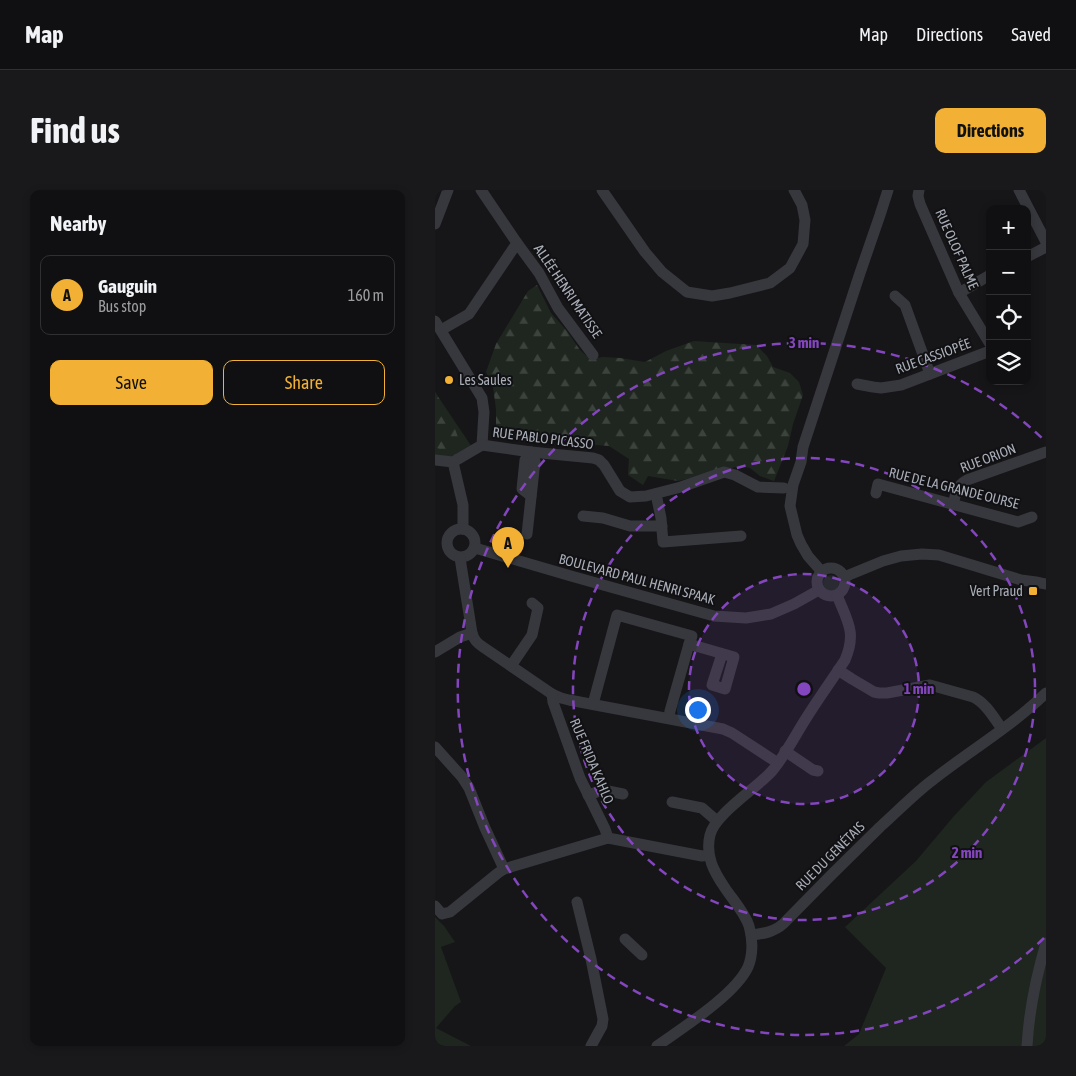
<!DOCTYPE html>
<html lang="en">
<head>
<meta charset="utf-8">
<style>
  :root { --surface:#101012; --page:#19191b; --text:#f1f3f6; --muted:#9c9d9f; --line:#303032; --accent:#f2b134 }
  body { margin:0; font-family:"Asap Condensed",sans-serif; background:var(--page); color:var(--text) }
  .controls { position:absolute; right:15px; top:15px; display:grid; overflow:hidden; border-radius:10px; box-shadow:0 2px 8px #0003 }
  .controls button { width:45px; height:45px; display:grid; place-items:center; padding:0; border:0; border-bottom:1px solid var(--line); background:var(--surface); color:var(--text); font:25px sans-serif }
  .you { position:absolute; left:262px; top:519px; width:18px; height:18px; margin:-12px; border:4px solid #fff; border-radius:50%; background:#1a73e8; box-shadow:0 0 0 8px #1a73e833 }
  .badge { display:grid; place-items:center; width:32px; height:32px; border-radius:50%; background:var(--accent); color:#111; font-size:16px; font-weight:700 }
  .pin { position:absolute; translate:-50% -41px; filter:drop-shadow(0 1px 2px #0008) }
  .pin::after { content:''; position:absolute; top:26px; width:18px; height:15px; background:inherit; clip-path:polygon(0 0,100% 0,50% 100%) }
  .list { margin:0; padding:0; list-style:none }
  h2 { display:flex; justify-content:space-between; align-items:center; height:65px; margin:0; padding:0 20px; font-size:21px }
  h2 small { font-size:16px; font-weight:400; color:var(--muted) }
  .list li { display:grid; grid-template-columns:32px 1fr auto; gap:15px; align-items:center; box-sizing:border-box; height:80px; margin:0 10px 10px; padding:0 10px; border:1px solid var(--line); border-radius:10px }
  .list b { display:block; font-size:19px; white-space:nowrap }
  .list p { margin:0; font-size:16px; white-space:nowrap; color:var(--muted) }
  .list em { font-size:16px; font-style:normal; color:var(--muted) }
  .actions { display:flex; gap:10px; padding:15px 20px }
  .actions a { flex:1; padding:11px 0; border:1px solid var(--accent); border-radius:10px; text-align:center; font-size:18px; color:var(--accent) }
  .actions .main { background:var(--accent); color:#111 }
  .icon { flex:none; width:28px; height:28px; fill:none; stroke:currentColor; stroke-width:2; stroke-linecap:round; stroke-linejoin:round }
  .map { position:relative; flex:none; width:611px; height:856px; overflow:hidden; border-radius:10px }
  header { display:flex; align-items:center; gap:30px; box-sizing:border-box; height:70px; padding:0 25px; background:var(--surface); border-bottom:1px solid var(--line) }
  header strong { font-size:24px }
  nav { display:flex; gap:28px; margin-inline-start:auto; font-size:18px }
  .intro { display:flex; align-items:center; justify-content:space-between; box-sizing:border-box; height:120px; padding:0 30px }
  h1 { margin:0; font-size:35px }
  .button { padding:12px 22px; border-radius:10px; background:var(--accent); color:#111; font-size:18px; font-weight:700 }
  main { display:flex; gap:30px; padding:0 30px }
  aside { flex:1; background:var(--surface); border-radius:10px; box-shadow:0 2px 8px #0003 }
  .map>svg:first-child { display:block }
  .green { fill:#1e261f }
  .forest { fill:url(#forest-firs) }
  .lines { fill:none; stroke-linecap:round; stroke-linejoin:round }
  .minor { stroke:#37383d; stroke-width:11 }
  .ring { fill:none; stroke:#8446be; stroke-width:2.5; stroke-dasharray:9 6 }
  .poi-dot { fill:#f2b134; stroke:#111113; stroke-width:2 }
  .labels { text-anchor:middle; stroke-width:4; stroke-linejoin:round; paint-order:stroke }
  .street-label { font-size:14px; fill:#a8adb8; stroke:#111113 }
  .poi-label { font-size:14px; fill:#a8adb8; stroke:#111113; text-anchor:start }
  .centre { fill:#8446be; stroke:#111113; stroke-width:2.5 }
  .ring-label { font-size:15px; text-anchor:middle; font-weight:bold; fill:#8446be; stroke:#111113; stroke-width:4; stroke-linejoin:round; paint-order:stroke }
</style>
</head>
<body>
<header>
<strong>Map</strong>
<nav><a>Map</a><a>Directions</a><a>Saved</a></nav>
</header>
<div class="intro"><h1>Find us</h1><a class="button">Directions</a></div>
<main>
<aside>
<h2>Nearby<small></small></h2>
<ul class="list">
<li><span class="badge">A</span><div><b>Gauguin</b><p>Bus stop</p></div><em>160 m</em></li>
</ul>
<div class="actions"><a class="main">Save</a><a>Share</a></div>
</aside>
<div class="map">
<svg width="611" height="856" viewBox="0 0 611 856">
  <defs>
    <pattern id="forest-firs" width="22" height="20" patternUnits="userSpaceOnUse" patternTransform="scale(1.25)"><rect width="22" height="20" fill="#1e261f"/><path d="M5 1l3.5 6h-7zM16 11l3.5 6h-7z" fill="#3c433d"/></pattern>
  </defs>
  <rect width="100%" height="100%" fill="#161618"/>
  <g class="green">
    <path d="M0,202L37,257C21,266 19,268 0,265Z"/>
    <circle cx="396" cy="393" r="8"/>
    <polygon points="611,548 611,856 409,856 424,844 451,778 410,737 481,671 519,626 551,592"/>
    <polygon points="0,727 9,736 20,752 6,757 26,812 20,816 1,838 36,856 0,856"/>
  </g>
  <g class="forest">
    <polygon points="102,95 116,123 132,141 145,160 155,169 168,167 185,168 210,172 231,161 259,151 321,155 332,166 338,177 355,183 364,192 368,205 358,234 353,256 339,291 325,286 315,278 305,276 243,291 213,286 208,295 193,285 194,269 174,256 148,254 129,245 106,252 76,251 61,244 61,219 58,197 51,182 61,154 93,101"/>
    <polygon points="0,202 16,227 27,259 24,264 19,265 2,258 4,238 0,233"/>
  </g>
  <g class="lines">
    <g class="minor">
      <polyline points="167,0 210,62 227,82 252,102 277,106 295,103 335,93 355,78 368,54 370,30 367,15 359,0"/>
      <polyline points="484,0 483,6 485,14 524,103 555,154"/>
      <polyline points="584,0 611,52"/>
      <polyline points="0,34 13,0"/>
      <polyline points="82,53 104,83 123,118 158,165"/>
      <polyline points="592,67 611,57"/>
      <polyline points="524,103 555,85"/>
      <polyline points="460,106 470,115 495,184"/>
      <polyline points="0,131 47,208 49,222 47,255 18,272"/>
      <polyline points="6,140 34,124 82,53 46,0"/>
      <polyline points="422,194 438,197 446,198 466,195 555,161"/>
      <polyline points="47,255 96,262 158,268 164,270 169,275 185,301 195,307 211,306 246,297 289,282 300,285 323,297 349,298"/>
      <polyline points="96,262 90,270 87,299 96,306"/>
      <polyline points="0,270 18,272 28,315 28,339"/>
      <polyline points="441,303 443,294 583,332 597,327"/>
      <polyline points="221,304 226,328 228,352 306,346"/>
      <path d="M518,315C521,303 521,296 532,290L611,262"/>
      <polyline points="148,326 168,328 195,336 227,336"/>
      <circle cx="26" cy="353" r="14"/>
      <polyline points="92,344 100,271 96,262"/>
      <polyline points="40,358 136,386 279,426 311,428 336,424 359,414 384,400"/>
      <path d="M25,368L37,443C39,450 42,453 48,457L117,504L126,508L134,510L288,539L297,543L343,573"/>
      <circle cx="396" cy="392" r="14"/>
      <polyline points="387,382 373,366 366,354 362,345 355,316 358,295 366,272 368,257 425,83 445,25 453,0"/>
      <polyline points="409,387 448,371 466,366 487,364 504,365 586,390 601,392 611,394"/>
      <polyline points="0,462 25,447 37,443"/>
      <polyline points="76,476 97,445 103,418 97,413"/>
      <path d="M403,480L417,489L439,502L444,503H452L495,495L538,507C551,513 559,528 567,539"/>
      <polyline points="117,504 118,512 145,588 170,639 173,648"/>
      <polyline points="158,514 182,425 257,446 254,454"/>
      <polyline points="234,528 235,521 254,454 299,467 290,499 277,495 287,464"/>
      <polyline points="0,557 27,587 34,598 50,638 69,679"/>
      <polyline points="350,561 378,580 383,581"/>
      <polyline points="153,605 168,600 188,604"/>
      <polyline points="237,612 267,618 282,631"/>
      <polyline points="142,712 156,769 168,829 167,836 156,856"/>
      <polyline points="0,716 7,724 15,722 63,683 69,679 173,648 267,666 274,665"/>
      <path d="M316,745C328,744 339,742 348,734C380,701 412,669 445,637C463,621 480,603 499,589C536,560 577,536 611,503"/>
      <polyline points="190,749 207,765"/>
      <path d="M222,856C247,838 300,805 313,777C318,765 318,749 314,736C310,723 298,710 290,698C279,682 270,666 275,645C280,624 322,598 337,581C349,567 360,546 370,530C383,509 397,490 410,470C422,442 412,431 402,405"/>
      <path d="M592,856C594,821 601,787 611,753"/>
    </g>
  </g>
  <circle cx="369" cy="499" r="115" fill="#8446be" fill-opacity=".12"/>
  <g class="ring">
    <circle cx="369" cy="499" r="115"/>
    <circle cx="369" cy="499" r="231"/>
    <path d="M609 748A346 346 0 1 1 609 250"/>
  </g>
  <g class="poi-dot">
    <circle cx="14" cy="190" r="5"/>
    <rect x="593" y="396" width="10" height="10" rx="2.5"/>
  </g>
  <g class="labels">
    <g class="street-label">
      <text transform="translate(522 59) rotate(66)" y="5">RUE OLOF PALME</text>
      <text transform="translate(133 101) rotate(56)" y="5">ALLÉE HENRI MATISSE</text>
      <text transform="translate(498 166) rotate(-20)" y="5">RUE CASSIOPÉE</text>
      <text transform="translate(108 248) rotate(7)" y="5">RUE PABLO PICASSO</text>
      <text transform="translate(553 268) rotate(-21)" y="5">RUE ORION</text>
      <text transform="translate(519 298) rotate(14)" y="5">RUE DE LA GRANDE OURSE</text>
      <text transform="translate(202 389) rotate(15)" y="5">BOULEVARD PAUL HENRI SPAAK</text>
      <text transform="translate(157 571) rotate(67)" y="5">RUE FRIDA KAHLO</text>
      <text transform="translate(395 666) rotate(-45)" y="5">RUE DU GENÉTAIS</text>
    </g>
    <g class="poi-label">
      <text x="24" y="195">Les Saules</text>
      <text x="588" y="406" text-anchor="end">Vert Praud</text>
    </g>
  </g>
  <circle cx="369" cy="499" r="8" class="centre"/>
  <g class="ring-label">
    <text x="369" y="158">3 min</text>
    <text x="484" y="504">1 min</text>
    <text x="532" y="668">2 min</text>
  </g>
</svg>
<div class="controls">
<button>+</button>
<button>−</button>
<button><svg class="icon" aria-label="locate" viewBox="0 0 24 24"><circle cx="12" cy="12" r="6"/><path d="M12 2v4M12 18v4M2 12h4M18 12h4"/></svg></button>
<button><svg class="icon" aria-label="layers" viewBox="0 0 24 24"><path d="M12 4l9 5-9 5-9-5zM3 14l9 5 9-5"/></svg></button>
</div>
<div class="you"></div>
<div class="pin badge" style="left:73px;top:378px">A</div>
</div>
</main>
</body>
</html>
